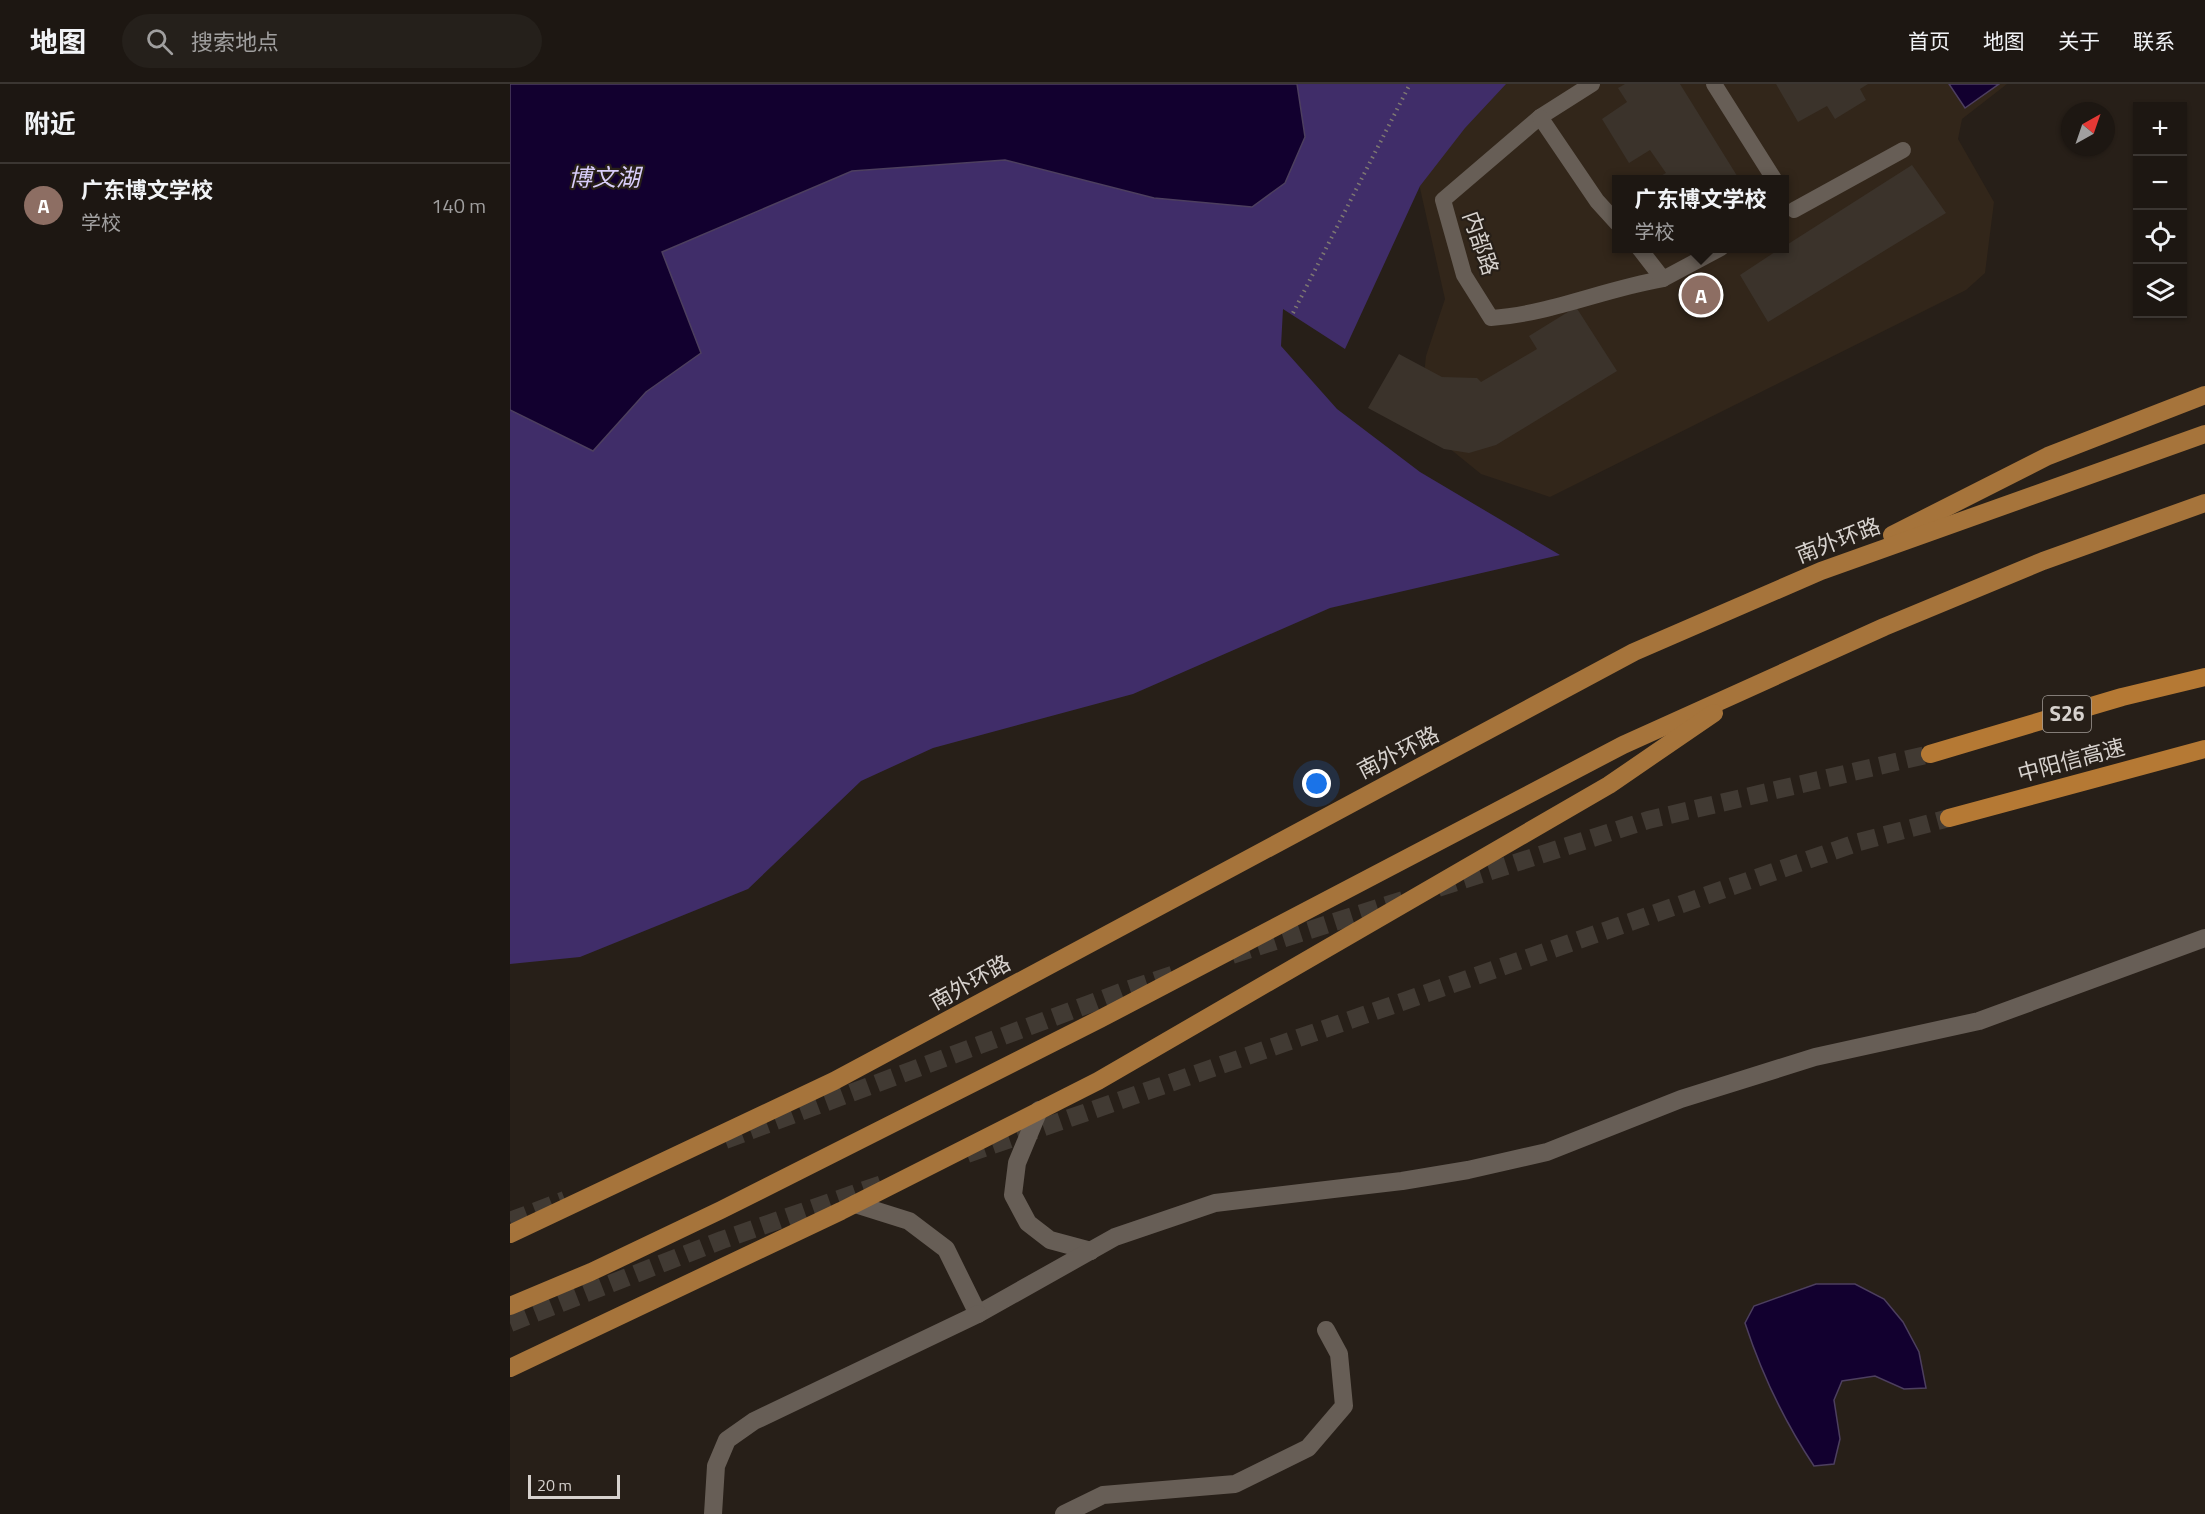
<!DOCTYPE html>
<html lang="zh">
<head>
<meta charset="utf-8">
<style>
  :root { --surface:#1d1712; --page:#25201b; --text:#f1f3f6; --muted:#a09f9f; --line:#3b3632; --accent:#bda9f5 }
  body { margin:0; font-family:"Titillium Web","Noto Sans SC",sans-serif; background:var(--page); color:var(--text) }
  .controls { position:absolute; right:18px; top:18px; display:grid; overflow:hidden; border-radius:0px; box-shadow:0 2px 4px #0004 }
  .controls button { width:54px; height:54px; display:grid; place-items:center; padding:0; border:0; border-bottom:2px solid var(--line); background:var(--surface); color:var(--text); font:30px sans-serif }
  .compass { position:absolute; left:1551px; top:18px; width:54px; height:54px; border-radius:50%; background:var(--surface); box-shadow:0 2px 4px #0004; rotate:40deg }
  .scale { position:absolute; left:18px; bottom:15px; width:92px; box-sizing:border-box; padding-left:6px; border:3px solid #d7d2ce; border-top:0; font-size:16px; line-height:21px; white-space:nowrap; color:#d7d2ce; -webkit-text-stroke:4px #271f18; paint-order:stroke }
  .you { position:absolute; left:807px; top:700px; width:21px; height:21px; margin:-15px; border:4px solid #fff; border-radius:50%; background:#1a73e8; box-shadow:0 0 0 9px #1a73e833 }
  .badge { display:grid; place-items:center; width:39px; height:39px; border-radius:50%; background:var(--accent); color:#fff; font-size:20px; font-weight:700 }
  .pin { position:absolute; translate:-50% -50%; border:3px solid #fff; box-shadow:0 2px 6px #0006 }
  .popup { position:absolute; left:1102px; top:91px; width:177px; height:78px; box-sizing:border-box; display:grid; place-content:center; border-radius:0px; background:var(--surface); filter:drop-shadow(0 2px 4px #0005); font-size:20px; white-space:nowrap; color:var(--muted) }
  .popup b { font-size:22px; color:var(--text) }
  .popup::after { content:''; position:absolute; left:50%; top:100%; margin-left:-12px; border:12px solid transparent; border-top-color:var(--surface) }
  .list { margin:0; padding:0; list-style:none }
  h2 { display:flex; justify-content:space-between; align-items:center; height:78px; margin:0; padding:0 24px; font-size:26px }
  h2 small { font-size:20px; font-weight:400; color:var(--muted) }
  .list li { display:grid; grid-template-columns:39px 1fr auto; gap:18px; align-items:center; box-sizing:border-box; height:84px; padding:0 24px; border-top:2px solid var(--line) }
  .list b { display:block; font-size:22px; white-space:nowrap }
  .list p { margin:0; font-size:20px; white-space:nowrap; color:var(--muted) }
  .list em { font-size:20px; font-style:normal; color:var(--muted) }
  .icon { flex:none; width:33px; height:33px; fill:none; stroke:currentColor; stroke-width:2; stroke-linecap:round; stroke-linejoin:round }
  .map { position:relative; flex:none; width:1695px; height:1430px; overflow:hidden }
  header { display:flex; align-items:center; gap:36px; box-sizing:border-box; height:84px; padding:0 30px; background:var(--surface); border-bottom:2px solid var(--line) }
  header strong { font-size:28px }
  nav { display:flex; gap:33px; margin-inline-start:auto; font-size:21px }
  .search { width:420px; height:54px; background:var(--page); display:flex; align-items:center; gap:15px; box-sizing:border-box; padding:0 21px; border-radius:33px; color:var(--muted); font-size:22px }
  main { display:flex }
  aside { flex:1; background:var(--surface) }
  .map>svg:first-child { display:block }
  .built { fill:#32261a; fill-rule:evenodd }
  .green { fill:#402d69 }
  .water { fill:#12002f; stroke:#4d3f5f; stroke-width:1.5 }
  .building { fill:#3b332b }
  .lines { fill:none; stroke-linecap:round; stroke-linejoin:round }
  .motorway-tunnel { stroke:#413a33; stroke-width:18; stroke-dasharray:18 9; stroke-linecap:butt }
  .path { stroke:#7e7872; stroke-width:4; stroke-dasharray:1.5 4.5; stroke-linecap:butt }
  .service { stroke:#675e56; stroke-width:16 }
  .minor { stroke:#675e56; stroke-width:18 }
  .trunk { stroke:#a6743b; stroke-width:18 }
  .motorway { stroke:#b57934; stroke-width:18 }
  .labels { text-anchor:middle; stroke-width:4.5; stroke-linejoin:round; paint-order:stroke }
  .shield { fill:#271f18; stroke:#a29c97; stroke-width:1.5 }
  .shield-label { font-size:21px; font-weight:bold; fill:#d7d2ce }
  .street-label { font-size:22px; fill:#d7d2ce; stroke:#271f18 }
  .water-label { font-size:24px; font-style:italic; fill:#d8cdf9; stroke:#271f18 }
</style>
</head>
<body>
<header>
<strong>地图</strong>
<div class="search"><svg class="icon" aria-label="search" viewBox="0 0 24 24"><circle cx="10" cy="10" r="6"/><path d="M15 15l6 6"/></svg>搜索地点</div>
<nav><a>首页</a><a>地图</a><a>关于</a><a>联系</a></nav>
</header>
<main>
<aside>
<h2>附近<small></small></h2>
<ul class="list">
<li><span class="badge" style="background:#8d6e63">A</span><div><b>广东博文学校</b><p>学校</p></div><em>140 m</em></li>
</ul>
</aside>
<div class="map">
<svg width="1695" height="1430" viewBox="0 0 1695 1430">
  <rect width="100%" height="100%" fill="#271f18"/>
  <path class="built" d="M830,0H1497L1452,35L1448,55L1484,118L1475,189L1456,206L1040,413L971,390L939,364L911,319L916,272L935,215L905,82ZM1107,95H1275V164H1107Z"/>
  <polygon class="green" points="787,0 996,0 955,44 910,102 835,265 773,225 771,262 827,325 910,388 1050,471 820,524 623,610 423,664 351,697 238,805 70,873 0,880 0,326 83,367 136,308 191,269 152,168 342,87 495,76 644,114 795,53"/>
  <g class="water">
    <polygon points="0,0 787,0 795,53 775,99 742,123 644,114 495,76 342,87 152,168 191,269 136,308 83,367 0,326"/>
    <polygon points="1439,0 1489,0 1455,24"/>
    <path d="M1306,1200H1345L1374,1215L1393,1238L1409,1268L1416,1304L1394,1305L1365,1292L1332,1297L1324,1316L1330,1355L1324,1380L1304,1382C1274,1337 1252,1291 1235,1239L1244,1222Z"/>
  </g>
  <g class="building">
    <polygon points="1115,0 1170,0 1229,95 1145,95 1156,89 1140,66 1119,79 1092,35 1117,18 1108,4"/>
    <polygon points="1266,0 1358,0 1350,5 1356,16 1325,35 1317,22 1288,38"/>
    <polygon points="1402,81 1436,129 1258,238 1230,191 1271,164 1275,164 1275,162"/>
    <polygon points="1066,223 1107,287 986,361 959,369 934,365 858,324 889,270 932,293 967,294 971,298 1027,265 1019,252"/>
  </g>
  <g class="lines">
    <g class="motorway-tunnel">
      <polyline points="928,804 1138,736 1420,670"/>
      <polyline points="722,871 893,816"/>
      <polyline points="215,1056 614,907 665,890"/>
      <polyline points="457,1070 1349,758 1439,734"/>
      <polyline points="0,1137 55,1116"/>
      <polyline points="0,1239 212,1156 372,1100"/>
    </g>
    <polyline class="path" points="783,229 900,0"/>
    <g class="service">
      <path d="M1082,0L1030,33L933,116L954,191L981,234C1040,230 1094,205 1153,195"/>
      <polyline points="1204,0 1264,95"/>
      <polyline points="1030,33 1087,117 1107,139"/>
      <polyline points="1284,126 1393,66"/>
      <polyline points="1129,164 1153,195 1211,164"/>
    </g>
    <g class="minor">
      <polyline points="529,1026 507,1079 503,1111 518,1139 540,1156 581,1167"/>
      <polyline points="345,1120 399,1137 436,1165 468,1230 605,1153 705,1119 892,1097 958,1086 1037,1068 1171,1015 1305,973 1469,937 1695,854"/>
      <polyline points="203,1430 206,1382 217,1356 244,1337 468,1230"/>
      <polyline points="554,1430 593,1411 725,1400 798,1364 834,1322 829,1270 816,1246"/>
    </g>
    <g class="trunk">
      <polyline points="1382,451 1538,372 1695,311"/>
      <polyline points="0,1150 324,997 1124,568 1311,487 1695,350"/>
      <polyline points="0,1222 81,1188 211,1126 590,935 1113,661 1374,543 1533,477 1695,419"/>
      <polyline points="0,1284 331,1127 588,997 1099,701 1204,629"/>
    </g>
    <g class="motorway">
      <polyline points="1420,670 1612,613 1695,593"/>
      <polyline points="1439,734 1695,665"/>
    </g>
  </g>
  <g class="labels">
    <rect class="shield" x="1533" y="612" width="48" height="36" rx="4.5"/>
    <g class="shield-label">
      <text x="1557" y="637">S26</text>
    </g>
    <g class="street-label">
      <text transform="translate(971 159) rotate(71)" y="8">内部路</text>
      <text transform="translate(1328 456) rotate(-21)" y="8">南外环路</text>
      <text transform="translate(888 668) rotate(-27)" y="8">南外环路</text>
      <text transform="translate(1561 676) rotate(-15)" y="8">中阳信高速</text>
      <text transform="translate(460 898) rotate(-29)" y="8">南外环路</text>
    </g>
    <g class="water-label">
      <text x="94" y="102">博文湖</text>
    </g>
  </g>
</svg>
<div class="controls">
<button>+</button>
<button>−</button>
<button><svg class="icon" aria-label="locate" viewBox="0 0 24 24"><circle cx="12" cy="12" r="6"/><path d="M12 2v4M12 18v4M2 12h4M18 12h4"/></svg></button>
<button><svg class="icon" aria-label="layers" viewBox="0 0 24 24"><path d="M12 4l9 5-9 5-9-5zM3 14l9 5 9-5"/></svg></button>
</div>
<svg class="compass" viewBox="-18 -18 36 36"><path d="M0-13l5 13h-10z" fill="#e53935"/><path d="M0 13l5-13h-10z" fill="#a09f9f"/></svg>
<div class="scale">20 m</div>
<div class="you"></div>
<div class="pin badge" style="left:1191px;top:211px;background:#8d6e63">A</div>
<div class="popup"><b>广东博文学校</b>学校</div>
</div>
</main>
</body>
</html>
